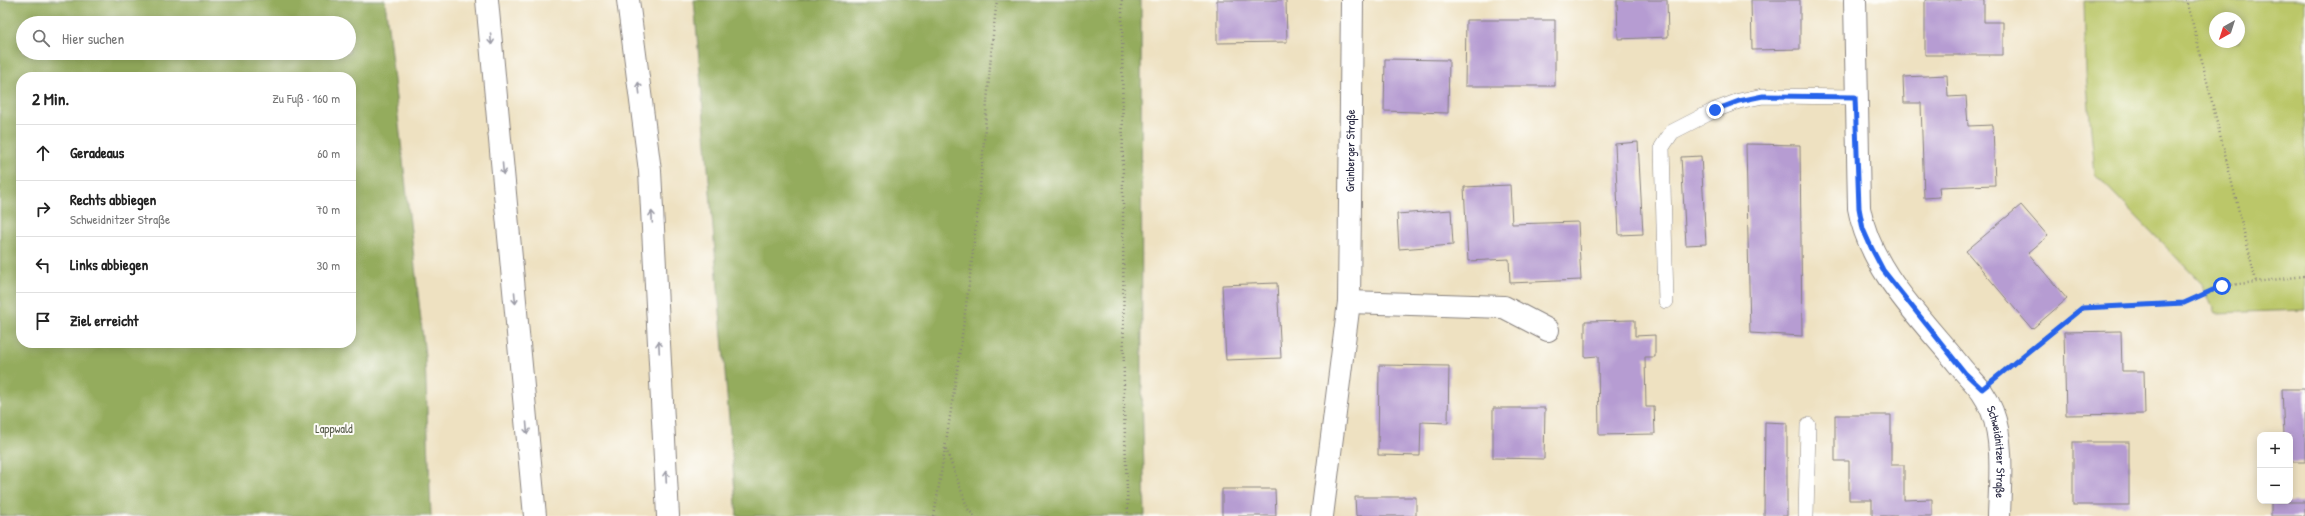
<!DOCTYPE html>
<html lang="de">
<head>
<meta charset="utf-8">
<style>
  :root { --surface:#fff; --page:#f6f6f6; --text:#222; --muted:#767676; --line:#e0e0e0 }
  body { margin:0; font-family:"Patrick Hand",sans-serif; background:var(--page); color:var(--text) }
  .controls { position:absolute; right:12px; bottom:12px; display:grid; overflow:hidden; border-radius:8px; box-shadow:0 2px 10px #0003 }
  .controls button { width:36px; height:36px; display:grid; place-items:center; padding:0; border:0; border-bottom:1px solid var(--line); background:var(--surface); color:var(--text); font:20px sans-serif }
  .compass { position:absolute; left:2209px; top:12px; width:36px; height:36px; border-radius:50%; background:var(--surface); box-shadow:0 2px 10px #0003; rotate:219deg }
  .stop { position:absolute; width:12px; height:12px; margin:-9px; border:3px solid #2563eb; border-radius:50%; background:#fff }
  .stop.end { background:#2563eb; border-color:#fff; box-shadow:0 1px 4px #0008 }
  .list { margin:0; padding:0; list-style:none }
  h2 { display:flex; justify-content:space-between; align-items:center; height:52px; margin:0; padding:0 16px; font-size:17px }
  h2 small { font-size:13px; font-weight:400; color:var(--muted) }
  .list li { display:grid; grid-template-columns:26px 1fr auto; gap:12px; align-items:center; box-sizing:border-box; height:56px; padding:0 16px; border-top:1px solid var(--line) }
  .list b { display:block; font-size:15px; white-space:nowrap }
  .list p { margin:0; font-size:13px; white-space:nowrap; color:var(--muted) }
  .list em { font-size:13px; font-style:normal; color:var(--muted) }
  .icon { flex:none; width:22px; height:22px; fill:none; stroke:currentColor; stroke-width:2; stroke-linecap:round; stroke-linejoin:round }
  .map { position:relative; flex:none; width:2305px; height:516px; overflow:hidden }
  .search { position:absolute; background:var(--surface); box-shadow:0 2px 10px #0003; left:16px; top:16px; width:340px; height:44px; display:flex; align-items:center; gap:10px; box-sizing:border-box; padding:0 14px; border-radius:22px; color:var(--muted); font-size:15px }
  .panel { position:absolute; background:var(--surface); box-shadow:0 2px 10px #0003; left:16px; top:72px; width:340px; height:276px; border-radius:16px }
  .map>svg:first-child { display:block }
  .green { fill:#bbc769; stroke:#6e7452; fill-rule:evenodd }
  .forest { fill:#94ac5d; stroke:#5b674c; fill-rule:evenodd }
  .building { fill:#b69cd2 }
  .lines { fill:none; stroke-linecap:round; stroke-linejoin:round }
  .lane-casing { stroke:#88827e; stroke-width:16 }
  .street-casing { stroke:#88827e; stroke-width:24 }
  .highway-casing { stroke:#88827e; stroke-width:24 }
  .path { stroke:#88827e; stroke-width:2.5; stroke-dasharray:1 3; stroke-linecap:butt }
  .lane { stroke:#fff; stroke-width:15 }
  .street { stroke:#fff; stroke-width:22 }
  .highway { stroke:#fff; stroke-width:22 }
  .oneway { stroke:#9c9ca7 }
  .route { stroke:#2563eb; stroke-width:5 }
  .labels { text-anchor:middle; stroke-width:4; stroke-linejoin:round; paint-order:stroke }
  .street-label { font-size:12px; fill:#22223b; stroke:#fdfcf7 }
  .park-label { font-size:12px; fill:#585c4b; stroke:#fdfcf7 }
</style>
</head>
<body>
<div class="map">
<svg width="2305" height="516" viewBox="0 0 2305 516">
  <rect width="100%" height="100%" fill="#fdfcf7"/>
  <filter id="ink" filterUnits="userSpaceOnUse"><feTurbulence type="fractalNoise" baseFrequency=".025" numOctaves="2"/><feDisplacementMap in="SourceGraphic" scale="8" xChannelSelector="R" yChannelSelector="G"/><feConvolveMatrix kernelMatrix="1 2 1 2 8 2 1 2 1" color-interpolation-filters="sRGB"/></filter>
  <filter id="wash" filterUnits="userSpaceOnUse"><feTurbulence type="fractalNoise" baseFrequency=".012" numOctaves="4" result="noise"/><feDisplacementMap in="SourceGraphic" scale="16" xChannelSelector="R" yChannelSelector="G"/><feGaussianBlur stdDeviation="0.9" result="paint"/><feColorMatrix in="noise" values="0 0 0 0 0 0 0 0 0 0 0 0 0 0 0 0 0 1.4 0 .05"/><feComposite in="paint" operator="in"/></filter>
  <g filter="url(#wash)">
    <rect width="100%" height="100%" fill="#eee1c1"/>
    <path class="green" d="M2305,0V310L2215,313L2202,284L2095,174L2086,74L2084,1ZM2215,18H2239V42H2215Z"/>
    <g class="forest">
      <path d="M0,0H385L425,356L431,516H0ZM23,23H349V53H23ZM21,77H351V343H21Z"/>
      <polygon points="694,0 1141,0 1142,388 1145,516 737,516"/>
    </g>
    <g id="blocks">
      <g class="building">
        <polygon points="1217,0 1286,0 1287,42 1217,43"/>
        <polygon points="1617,0 1667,0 1668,37 1618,39"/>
        <polygon points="1751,0 1800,0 1800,49 1752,50"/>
        <polygon points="1925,0 1984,0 1984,22 2003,22 2003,55 1925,55"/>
        <polygon points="1466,20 1555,20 1555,86 1465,86"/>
        <polygon points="1385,59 1449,60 1448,113 1384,111"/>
        <polygon points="1947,75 1948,97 1966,96 1968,126 1993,125 1995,185 1939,187 1940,197 1924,198 1921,103 1904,103 1903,77"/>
        <polygon points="1638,142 1643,234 1619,235 1615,144"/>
        <polygon points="1746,144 1800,145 1802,336 1750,333"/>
        <polygon points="1701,156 1706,244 1686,245 1681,157"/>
        <polygon points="1510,185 1512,224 1578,222 1581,280 1510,283 1509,259 1468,261 1464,187"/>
        <polygon points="2021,205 2048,236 2028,253 2067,299 2032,329 1966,251"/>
        <polygon points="1451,210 1453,245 1399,249 1397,214"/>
        <polygon points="1277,283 1281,358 1226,360 1222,285"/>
        <polygon points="1635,320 1635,336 1655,335 1655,357 1645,357 1646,407 1654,407 1655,434 1599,435 1598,356 1585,357 1585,321"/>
        <polygon points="2121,331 2122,371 2144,371 2145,414 2066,415 2064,332"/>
        <polygon points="1379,365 1449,366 1448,423 1421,422 1420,456 1378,455"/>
        <polygon points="2282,389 2305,389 2305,462 2290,462 2290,435 2284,435"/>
        <polygon points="1493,408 1545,408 1544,459 1493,458"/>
        <polygon points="1835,415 1891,415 1891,465 1904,465 1904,500 1932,499 1932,516 1872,516 1872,500 1849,500 1849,461 1835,461"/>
        <polygon points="1765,422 1787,423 1787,516 1764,516"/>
        <rect x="2073" y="442" width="56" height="63"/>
        <polygon points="1222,489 1275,489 1276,516 1222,516"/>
        <polygon points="1355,497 1416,497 1416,516 1356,516"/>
        <rect x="2271" y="502" width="34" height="14"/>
      </g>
    </g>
  </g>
  <g filter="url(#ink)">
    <use href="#blocks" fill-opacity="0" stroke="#88827e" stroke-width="1"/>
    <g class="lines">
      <defs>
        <g id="lane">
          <polyline points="1666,301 1662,147 1672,132 1715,110 1739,101 1763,96 1855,97"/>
          <polyline points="1806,516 1808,425"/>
        </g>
        <g id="street">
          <path id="s1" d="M1855,0L1859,208C1870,270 1920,317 1959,365C1973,383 1983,388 1992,411C2004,442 2000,482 1999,516"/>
          <polyline points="1349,302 1504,307 1548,330"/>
          <path id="s2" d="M1322,516L1349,302L1352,0"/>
        </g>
        <g id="highway">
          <polyline points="487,0 535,516"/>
          <polyline points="628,0 650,171 668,516"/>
        </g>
      </defs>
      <use href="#lane" class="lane-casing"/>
      <use href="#street" class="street-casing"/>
      <use href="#highway" class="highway-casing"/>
      <g class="path">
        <polyline points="1122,0 1124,410 1128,516"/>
        <polyline points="2187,0 2256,281"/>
        <polyline points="2002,372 2082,308 2184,303 2222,286 2305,276"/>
        <polyline points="946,449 968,509 974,516"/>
        <path d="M934,516C952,407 969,297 980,187C986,124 989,62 997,0"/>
      </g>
      <use href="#lane" class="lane"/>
      <use href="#street" class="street"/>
      <use href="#highway" class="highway"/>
    </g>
    <defs><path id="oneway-shaft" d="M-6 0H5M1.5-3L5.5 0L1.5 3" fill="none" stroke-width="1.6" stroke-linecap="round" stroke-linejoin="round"/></defs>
    <g class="oneway">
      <use href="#oneway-shaft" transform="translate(491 39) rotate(85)"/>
      <use href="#oneway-shaft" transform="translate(639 88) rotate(-97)"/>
      <use href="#oneway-shaft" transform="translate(503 169) rotate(85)"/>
      <use href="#oneway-shaft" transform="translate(652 217) rotate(-93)"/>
      <use href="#oneway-shaft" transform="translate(515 298) rotate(85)"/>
      <use href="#oneway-shaft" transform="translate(659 347) rotate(-93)"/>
      <use href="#oneway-shaft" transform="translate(527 428) rotate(85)"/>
      <use href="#oneway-shaft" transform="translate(666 477) rotate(-93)"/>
    </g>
  </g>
  <g class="lines" filter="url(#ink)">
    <polyline class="route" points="1715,110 1739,101 1763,96 1855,97 1859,208 1863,229 1871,247 1883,270 1965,373 1982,389 2082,308 2184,303 2222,286"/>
  </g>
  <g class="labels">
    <g class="street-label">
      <text dy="4" stroke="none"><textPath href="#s2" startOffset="367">Grünberger Straße</textPath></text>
      <text dy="4" stroke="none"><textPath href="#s1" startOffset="495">Schweidnitzer Straße</textPath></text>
    </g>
    <g class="park-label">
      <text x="334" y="433">Lappwald</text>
    </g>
  </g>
</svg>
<div class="controls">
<button>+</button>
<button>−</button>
</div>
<svg class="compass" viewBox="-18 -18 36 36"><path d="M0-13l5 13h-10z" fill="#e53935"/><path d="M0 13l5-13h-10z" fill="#767676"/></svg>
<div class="stop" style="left:2222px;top:286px"></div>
<div class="stop end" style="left:1715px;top:110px"></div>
<div class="search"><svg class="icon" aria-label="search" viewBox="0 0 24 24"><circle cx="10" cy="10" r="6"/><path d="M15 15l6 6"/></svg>Hier suchen</div>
<section class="panel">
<h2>2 Min.<small>Zu Fuß · 160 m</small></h2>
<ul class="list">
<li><svg class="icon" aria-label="ahead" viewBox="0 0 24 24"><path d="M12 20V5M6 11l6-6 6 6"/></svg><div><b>Geradeaus</b></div><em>60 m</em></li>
<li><svg class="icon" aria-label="right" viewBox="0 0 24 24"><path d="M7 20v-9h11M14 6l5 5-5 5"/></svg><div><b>Rechts abbiegen</b><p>Schweidnitzer Straße</p></div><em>70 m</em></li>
<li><svg class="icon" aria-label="left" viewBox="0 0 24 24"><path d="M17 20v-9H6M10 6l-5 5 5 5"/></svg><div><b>Links abbiegen</b></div><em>30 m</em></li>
<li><svg class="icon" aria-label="arrive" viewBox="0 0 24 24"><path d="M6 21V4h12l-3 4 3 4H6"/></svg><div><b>Ziel erreicht</b></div></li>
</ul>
</section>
</div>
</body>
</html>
